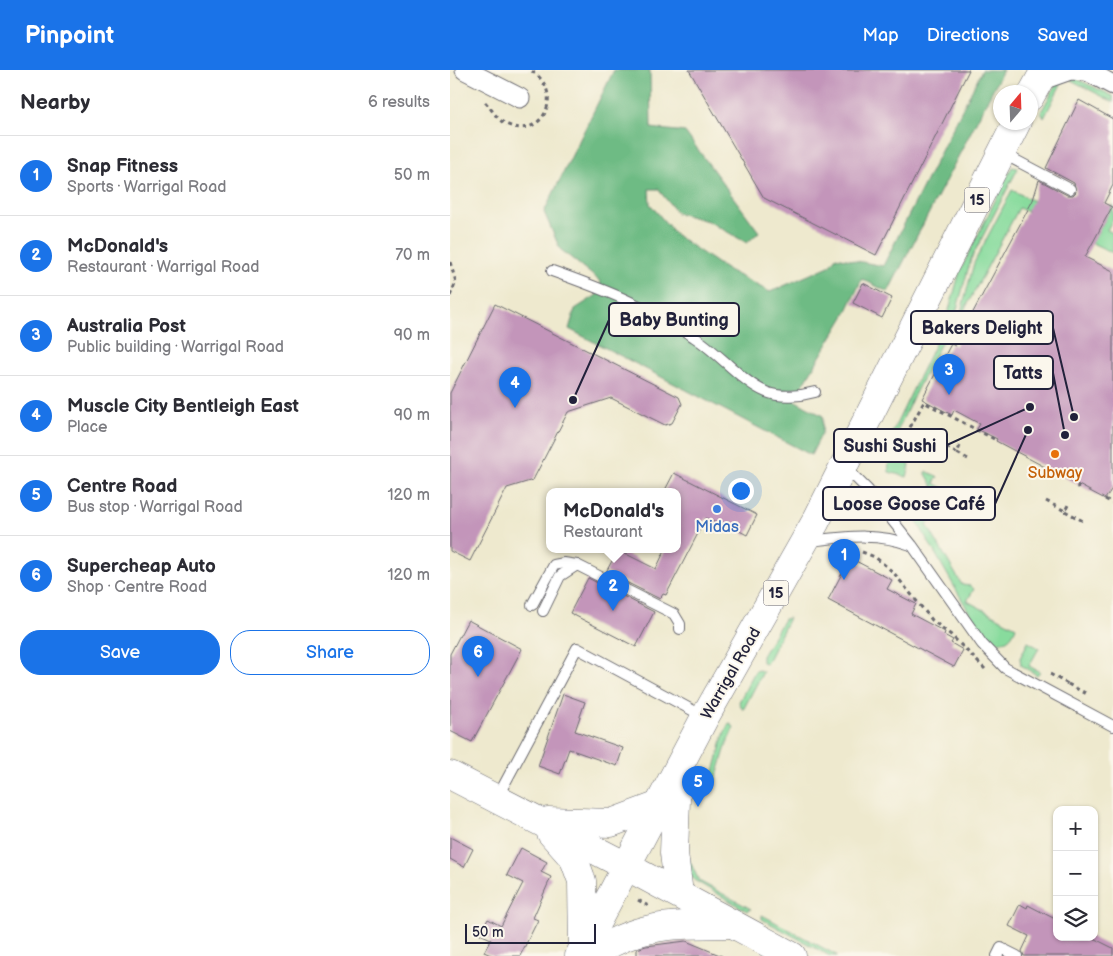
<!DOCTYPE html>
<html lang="en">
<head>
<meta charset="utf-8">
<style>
  :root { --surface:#fff; --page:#f7f7f7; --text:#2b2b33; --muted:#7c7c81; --line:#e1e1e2; --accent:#1a73e8 }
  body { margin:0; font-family:"Balsamiq Sans",sans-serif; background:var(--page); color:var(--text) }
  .controls { position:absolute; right:15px; bottom:15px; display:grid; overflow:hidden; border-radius:10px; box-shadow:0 1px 4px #0004 }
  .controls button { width:45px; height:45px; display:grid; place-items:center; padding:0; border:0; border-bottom:1px solid var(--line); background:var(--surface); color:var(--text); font:25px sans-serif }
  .compass { position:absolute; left:543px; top:15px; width:45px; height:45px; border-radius:50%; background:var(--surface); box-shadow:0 1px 4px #0004; rotate:19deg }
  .scale { position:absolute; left:15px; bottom:12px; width:131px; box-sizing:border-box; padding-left:5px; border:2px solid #22223b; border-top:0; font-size:14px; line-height:18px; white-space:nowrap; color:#22223b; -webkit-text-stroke:4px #fbf7ec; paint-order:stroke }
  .you { position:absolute; left:290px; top:420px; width:18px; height:18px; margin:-12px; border:4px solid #fff; border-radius:50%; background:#1a73e8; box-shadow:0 0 0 8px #1a73e833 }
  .badge { display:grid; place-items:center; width:32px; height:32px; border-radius:50%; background:var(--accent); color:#fff; font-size:16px; font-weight:700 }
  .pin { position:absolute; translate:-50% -41px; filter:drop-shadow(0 1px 2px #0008) }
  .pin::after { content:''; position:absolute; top:26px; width:18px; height:15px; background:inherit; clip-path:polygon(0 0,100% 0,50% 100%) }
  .popup { position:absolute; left:96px; top:418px; width:135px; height:65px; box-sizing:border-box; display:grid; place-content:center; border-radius:10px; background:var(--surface); filter:drop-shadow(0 1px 4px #0005); font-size:16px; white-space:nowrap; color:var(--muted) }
  .popup b { font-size:19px; color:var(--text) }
  .popup::after { content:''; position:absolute; left:50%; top:100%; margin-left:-10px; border:10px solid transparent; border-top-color:var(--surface) }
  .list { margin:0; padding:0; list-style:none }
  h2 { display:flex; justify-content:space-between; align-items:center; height:65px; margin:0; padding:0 20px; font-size:21px }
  h2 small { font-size:16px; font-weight:400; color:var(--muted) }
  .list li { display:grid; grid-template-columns:32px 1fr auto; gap:15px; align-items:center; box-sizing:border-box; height:80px; padding:0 20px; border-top:1px solid var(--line) }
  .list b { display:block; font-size:19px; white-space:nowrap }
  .list p { margin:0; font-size:16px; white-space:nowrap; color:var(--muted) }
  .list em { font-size:16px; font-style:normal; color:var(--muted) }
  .actions { display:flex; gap:10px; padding:15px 20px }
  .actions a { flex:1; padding:11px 0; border:1px solid var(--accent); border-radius:20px; text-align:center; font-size:18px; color:var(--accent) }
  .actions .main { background:var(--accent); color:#fff }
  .icon { flex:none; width:28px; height:28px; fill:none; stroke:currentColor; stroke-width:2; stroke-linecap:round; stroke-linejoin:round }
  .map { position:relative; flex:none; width:663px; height:886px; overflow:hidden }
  header { display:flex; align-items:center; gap:30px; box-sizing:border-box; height:70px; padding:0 25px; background:var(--accent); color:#fff }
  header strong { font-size:24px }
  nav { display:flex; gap:28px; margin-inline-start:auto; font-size:18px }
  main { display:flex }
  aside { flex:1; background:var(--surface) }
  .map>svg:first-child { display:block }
  .green { fill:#88db9d; stroke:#557e6c }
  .forest { fill:#6ebb84; stroke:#486e60 }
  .building { fill:#c395ba }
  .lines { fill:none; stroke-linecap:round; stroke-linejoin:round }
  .lane-casing { stroke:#69686e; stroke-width:12 }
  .street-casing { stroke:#69686e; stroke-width:21 }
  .secondary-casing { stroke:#69686e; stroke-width:29 }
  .primary-casing { stroke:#69686e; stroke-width:29 }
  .highway-casing { stroke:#69686e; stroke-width:29 }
  .path { stroke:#69686e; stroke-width:3; stroke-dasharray:4 4; stroke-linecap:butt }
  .lane { stroke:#fff; stroke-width:10 }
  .street { stroke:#fff; stroke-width:19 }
  .secondary { stroke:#fff; stroke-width:28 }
  .primary { stroke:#fff; stroke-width:28 }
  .highway { stroke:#fff; stroke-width:28 }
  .food-dot { fill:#e8710a; stroke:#fbf7ec; stroke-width:2 }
  .shop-dot { fill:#3f7fe0; stroke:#fbf7ec; stroke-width:2 }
  .labels { text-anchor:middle; stroke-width:4; stroke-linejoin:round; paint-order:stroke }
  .shield { fill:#fbf7ec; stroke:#636270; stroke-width:1 }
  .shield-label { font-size:15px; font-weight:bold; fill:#22223b }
  .food-label { font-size:16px; fill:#c56008; stroke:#fbf7ec }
  .shop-label { font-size:16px; fill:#366cbe; stroke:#fbf7ec }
  .street-label { font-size:16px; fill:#22223b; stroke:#fbf7ec }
  .leader { fill:none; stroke:#22223b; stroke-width:2 }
  .callout-dot { fill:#22223b; stroke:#fbf7ec; stroke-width:2 }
  .callout { fill:#fbf7ec; stroke:#22223b; stroke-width:2 }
  .callout-label { font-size:18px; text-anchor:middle; font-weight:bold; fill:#22223b }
</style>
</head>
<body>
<header>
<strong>Pinpoint</strong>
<nav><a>Map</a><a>Directions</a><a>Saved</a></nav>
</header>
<main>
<aside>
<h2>Nearby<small>6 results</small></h2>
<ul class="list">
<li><span class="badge">1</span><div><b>Snap Fitness</b><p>Sports · Warrigal Road</p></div><em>50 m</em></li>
<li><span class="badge">2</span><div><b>McDonald's</b><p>Restaurant · Warrigal Road</p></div><em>70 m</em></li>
<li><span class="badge">3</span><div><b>Australia Post</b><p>Public building · Warrigal Road</p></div><em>90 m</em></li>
<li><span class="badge">4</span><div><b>Muscle City Bentleigh East</b><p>Place</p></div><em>90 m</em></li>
<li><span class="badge">5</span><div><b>Centre Road</b><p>Bus stop · Warrigal Road</p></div><em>120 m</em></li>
<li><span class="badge">6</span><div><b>Supercheap Auto</b><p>Shop · Centre Road</p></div><em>120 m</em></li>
</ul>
<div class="actions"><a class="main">Save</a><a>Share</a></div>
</aside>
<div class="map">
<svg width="663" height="886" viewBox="0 0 663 886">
  <rect width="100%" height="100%" fill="#fbf7ec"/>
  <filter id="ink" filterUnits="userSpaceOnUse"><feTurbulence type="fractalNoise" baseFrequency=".02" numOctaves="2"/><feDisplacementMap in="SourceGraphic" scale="10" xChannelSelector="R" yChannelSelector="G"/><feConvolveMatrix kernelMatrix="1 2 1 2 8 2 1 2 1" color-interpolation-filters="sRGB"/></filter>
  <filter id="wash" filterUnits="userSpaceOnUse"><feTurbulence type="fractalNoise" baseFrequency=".0096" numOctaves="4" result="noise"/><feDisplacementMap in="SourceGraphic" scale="20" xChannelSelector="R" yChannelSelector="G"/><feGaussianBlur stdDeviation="1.12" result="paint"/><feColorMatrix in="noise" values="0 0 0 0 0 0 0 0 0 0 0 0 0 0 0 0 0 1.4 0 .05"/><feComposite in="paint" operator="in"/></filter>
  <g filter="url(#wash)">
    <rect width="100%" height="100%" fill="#eee9ce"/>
    <g class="green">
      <polygon points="620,6 663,26 663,32 621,10"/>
      <polygon points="613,10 594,48 591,42 607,13"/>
      <polygon points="562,97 568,98 565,104 521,189 505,246 462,329 441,375 438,374 440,367 496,251 510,201"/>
      <polygon points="562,120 647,164 663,134 663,149 657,160 663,163 663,183 569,138 509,250 524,193"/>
      <path d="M452,383L449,389L460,395L457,407L439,402C437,389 441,387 452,383Z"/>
      <polygon points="476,401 488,407 484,413 495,419 491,426 488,425 476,404"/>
      <path d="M467,423L482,450L477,455L512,515L521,516L524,519L517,531L566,557C561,571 553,574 539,570L519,542L455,431Z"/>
      <polygon points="339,548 316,594 312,592 312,586 334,549"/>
      <polygon points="578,572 589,578 579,596 590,602 587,605 571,595 570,588"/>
      <polygon points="309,600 313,602 293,640 289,632 305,601"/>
      <path d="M279,653L284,657L277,673L265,713L260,711C269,693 269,671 279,653Z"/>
      <polygon points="236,783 249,811 301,839 297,841 244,810 239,803"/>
      <polygon points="312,845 388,886 380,886 312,849"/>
    </g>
    <polygon class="forest" points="164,0 200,0 201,58 235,62 309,162 297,173 258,151 227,143 208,119 199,119 200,134 226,165 274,198 320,222 379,196 386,187 433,196 532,0 553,0 438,222 412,209 395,245 344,330 373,346 372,363 361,385 119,259 125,239 147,225 151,212 110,179 94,142"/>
    <g id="blocks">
      <g class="building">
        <polygon points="239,0 519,0 426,185 314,128"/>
        <polygon points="629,30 663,49 663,115 654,133 662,137 635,187 663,201 663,417 655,429 546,371 547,369 527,359 530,354 504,340 502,345 472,329 501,274 505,276 583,130 589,110 617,125 623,125 626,122 624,113 596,98"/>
        <polygon points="413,213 442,228 432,248 403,233"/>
        <polygon points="45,234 229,327 232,334 222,353 215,355 161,328 118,342 83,410 57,418 20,491 0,481 0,323"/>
        <polygon points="224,403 307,445 297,465 280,456 278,459 256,448 216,525 213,524 210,529 156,502 168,480 206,499 215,480 227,480 227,422 214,422"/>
        <polygon points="400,488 442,510 437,519 466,534 461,544 495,562 494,565 503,570 501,573 513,580 504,597 378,530"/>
        <polygon points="138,508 204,542 186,577 120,543"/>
        <polygon points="18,550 72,579 22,672 0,661 0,584"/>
        <polygon points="113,624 135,632 125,661 173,678 167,696 119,679 110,704 88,696"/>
        <polygon points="0,767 23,779 14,797 0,789"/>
        <polygon points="71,778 97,792 91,802 101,807 83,848 88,850 70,886 43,886 34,882 41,869 30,864 38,849 51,856 73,813 57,805"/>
        <polygon points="570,834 577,838 578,835 607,850 607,867 641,867 663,878 663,886 574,886 572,881 579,866 559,856"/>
        <polygon points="236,871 272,886 187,886 187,879 196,876"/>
      </g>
    </g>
  </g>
  <g filter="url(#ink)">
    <use href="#blocks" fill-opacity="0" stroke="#69686e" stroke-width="1"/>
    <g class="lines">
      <defs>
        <g id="lane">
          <polyline points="552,83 620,119"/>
          <path d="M102,201C150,218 202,238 244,267C268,282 292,312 316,322C330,328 351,326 365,322"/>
          <polyline points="396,398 418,420 462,475 532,574 555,598 663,656"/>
          <path d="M360,471C395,467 427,462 461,475"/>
          <polyline points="82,535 104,495 114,493 127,495"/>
          <polyline points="93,541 110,506 127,495 224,544 230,554 230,559"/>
          <polyline points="47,728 127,578 255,647"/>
          <polyline points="547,886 551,878 567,886"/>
        </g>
        <g id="street">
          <polyline points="15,0 70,28"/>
          <polyline points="635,0 663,15"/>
          <polyline points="589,11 620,0 636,1"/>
        </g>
        <g id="secondary">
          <polyline points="0,705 176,796"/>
          <polyline points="98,751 161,753 209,735"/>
          <polyline points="101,763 124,789 132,811 133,879"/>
        </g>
        <g id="primary">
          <polyline points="227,703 224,783 229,824"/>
          <polyline points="176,796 342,886"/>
          <path d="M140,886C190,852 224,855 282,854"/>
        </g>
        <g id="highway">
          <polyline points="580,27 595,0"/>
          <polyline points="129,886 255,647 366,451 567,52"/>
        </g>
      </defs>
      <use href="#lane" class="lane-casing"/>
      <use href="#street" class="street-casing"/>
      <use href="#secondary" class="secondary-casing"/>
      <use href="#primary" class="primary-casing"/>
      <use href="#highway" class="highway-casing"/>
      <g class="path">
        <path d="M35,32C42,39 47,50 56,54C92,72 117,22 80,0"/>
        <polyline points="0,192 6,212 0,226"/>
        <polyline points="482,370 507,383"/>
        <polyline points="445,374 452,372 474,332 546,370"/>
        <polyline points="510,376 507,383 520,390"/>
        <polyline points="627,418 629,415"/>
        <polyline points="655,429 663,433"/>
        <polyline points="596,431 615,441 619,433"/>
        <polyline points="615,441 633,451"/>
        <polyline points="412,482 425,487 443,502 482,550 501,565 535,599"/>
        <polyline points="600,604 618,614 617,617"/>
        <polyline points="618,614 637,624"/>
        <polyline points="188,830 200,837"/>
      </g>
      <use href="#lane" class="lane"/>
      <use href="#street" class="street"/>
      <use href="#secondary" class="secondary"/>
      <use href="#primary" class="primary"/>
      <use href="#highway" class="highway"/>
    </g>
  </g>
  <circle class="food-dot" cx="605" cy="384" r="5"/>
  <circle class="shop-dot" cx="267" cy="439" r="5"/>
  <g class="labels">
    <g class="shield">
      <rect x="514.5" y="117.5" width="25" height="25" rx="4"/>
      <rect x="313.5" y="510.5" width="25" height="25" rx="4"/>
    </g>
    <g class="shield-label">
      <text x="527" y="135">15</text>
      <text x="326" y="528">15</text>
    </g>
    <g class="food-label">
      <text x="605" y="408">Subway</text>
    </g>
    <g class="shop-label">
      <text x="267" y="462">Midas</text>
    </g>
    <g class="street-label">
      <text transform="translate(280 603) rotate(-60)" y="6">Warrigal Road</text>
    </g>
  </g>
  <path class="leader" d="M123 330L159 250M624 347L603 258M615 365L603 303M580 337L497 375M578 360L545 434"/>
  <g class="callout-dot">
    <circle cx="123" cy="330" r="5"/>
    <circle cx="624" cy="347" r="5"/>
    <circle cx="615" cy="365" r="5"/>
    <circle cx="580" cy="337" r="5"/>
    <circle cx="578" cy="360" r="5"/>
  </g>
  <g class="callout">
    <rect x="159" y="233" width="130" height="33" rx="5"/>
    <rect x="461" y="241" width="142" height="33" rx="5"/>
    <rect x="544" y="286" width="59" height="33" rx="5"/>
    <rect x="384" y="359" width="113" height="33" rx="5"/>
    <rect x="373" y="417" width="172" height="33" rx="5"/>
  </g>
  <g class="callout-label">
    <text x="224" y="256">Baby Bunting</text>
    <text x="532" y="264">Bakers Delight</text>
    <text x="573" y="309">Tatts</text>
    <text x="440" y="382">Sushi Sushi</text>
    <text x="459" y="440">Loose Goose Café</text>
  </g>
</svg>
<div class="controls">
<button>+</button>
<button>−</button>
<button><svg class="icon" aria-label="layers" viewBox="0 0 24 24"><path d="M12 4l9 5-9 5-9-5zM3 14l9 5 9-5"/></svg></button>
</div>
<svg class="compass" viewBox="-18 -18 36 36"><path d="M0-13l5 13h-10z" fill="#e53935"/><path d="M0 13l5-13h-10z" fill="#7c7c81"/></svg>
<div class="scale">50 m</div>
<div class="you"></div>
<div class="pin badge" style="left:394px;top:510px">1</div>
<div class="pin badge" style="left:163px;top:541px">2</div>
<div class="popup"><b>McDonald's</b>Restaurant</div>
<div class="pin badge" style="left:499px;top:325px">3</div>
<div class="pin badge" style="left:65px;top:338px">4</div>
<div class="pin badge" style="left:248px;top:737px">5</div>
<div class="pin badge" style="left:28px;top:607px">6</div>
</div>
</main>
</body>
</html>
